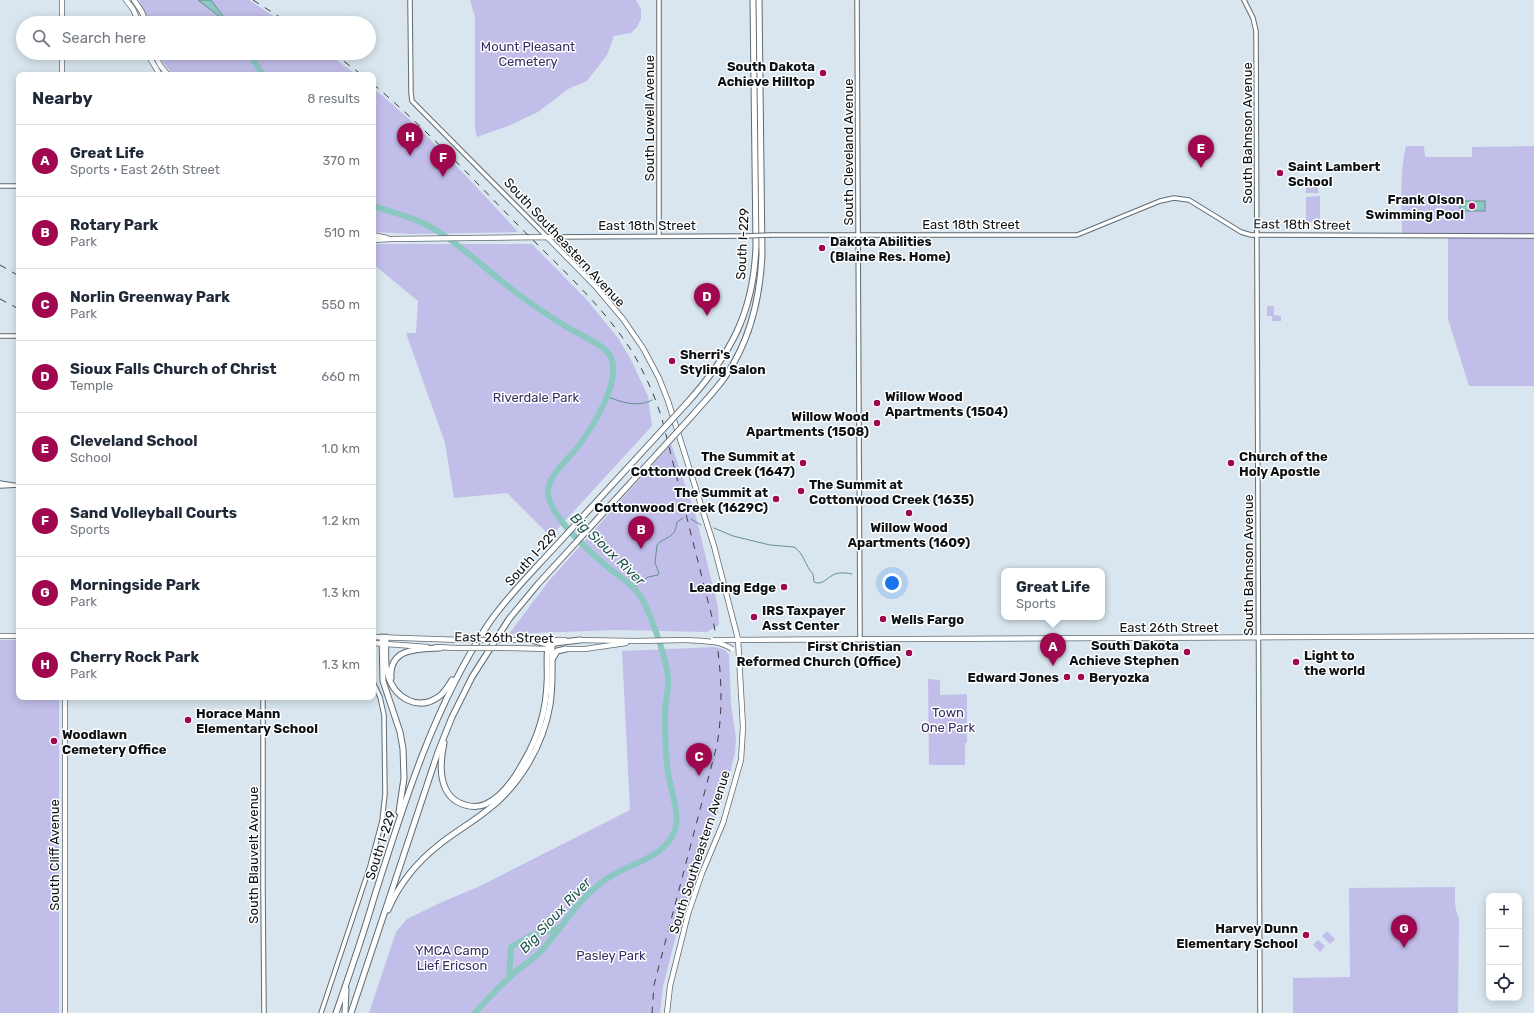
<!DOCTYPE html>
<html lang="en">
<head>
<meta charset="utf-8">
<style>
  :root { --surface:#fff; --page:#f6f6f7; --text:#1f2937; --muted:#747a83; --line:#e0e1e3; --accent:#9f074e }
  body { margin:0; font-family:Rubik,sans-serif; background:var(--page); color:var(--text) }
  .controls { position:absolute; right:12px; bottom:12px; display:grid; overflow:hidden; border-radius:8px; box-shadow:0 2px 10px #0003 }
  .controls button { width:36px; height:36px; display:grid; place-items:center; padding:0; border:0; border-bottom:1px solid var(--line); background:var(--surface); color:var(--text); font:20px sans-serif }
  .you { position:absolute; left:892px; top:583px; width:14px; height:14px; margin:-10px; border:3px solid #fff; border-radius:50%; background:#1a73e8; box-shadow:0 0 0 6px #1a73e833 }
  .badge { display:grid; place-items:center; width:26px; height:26px; border-radius:50%; background:var(--accent); color:#fff; font-size:13px; font-weight:700 }
  .pin { position:absolute; translate:-50% -33px; filter:drop-shadow(0 1px 2px #0008) }
  .pin::after { content:''; position:absolute; top:21px; width:14px; height:12px; background:inherit; clip-path:polygon(0 0,100% 0,50% 100%) }
  .popup { position:absolute; left:1001px; top:568px; width:104px; height:52px; box-sizing:border-box; display:grid; place-content:center; border-radius:8px; background:var(--surface); filter:drop-shadow(0 1px 3px #0005); font-size:13px; white-space:nowrap; color:var(--muted) }
  .popup b { font-size:15px; color:var(--text) }
  .popup::after { content:''; position:absolute; left:50%; top:100%; margin-left:-8px; border:8px solid transparent; border-top-color:var(--surface) }
  .list { margin:0; padding:0; list-style:none }
  h2 { display:flex; justify-content:space-between; align-items:center; height:52px; margin:0; padding:0 16px; font-size:17px }
  h2 small { font-size:13px; font-weight:400; color:var(--muted) }
  .list li { display:grid; grid-template-columns:26px 1fr auto; gap:12px; align-items:center; box-sizing:border-box; height:72px; padding:0 16px; border-top:1px solid var(--line) }
  .list b { display:block; font-size:15px; white-space:nowrap }
  .list p { margin:0; font-size:13px; white-space:nowrap; color:var(--muted) }
  .list em { font-size:13px; font-style:normal; color:var(--muted) }
  .icon { flex:none; width:22px; height:22px; fill:none; stroke:currentColor; stroke-width:2; stroke-linecap:round; stroke-linejoin:round }
  .map { position:relative; flex:none; width:1534px; height:1013px; overflow:hidden }
  .search { position:absolute; background:var(--surface); box-shadow:0 2px 10px #0003; left:16px; top:16px; width:360px; height:44px; display:flex; align-items:center; gap:10px; box-sizing:border-box; padding:0 14px; border-radius:22px; color:var(--muted); font-size:15px }
  .panel { position:absolute; background:var(--surface); box-shadow:0 2px 10px #0003; left:16px; top:72px; width:360px; height:628px; border-radius:8px }
  .map>svg:first-child { display:block }
  .green { fill:#c1beea }
  .water { fill:#8cc8c2; stroke:#66918e }
  .lines { fill:none; stroke-linecap:round; stroke-linejoin:round }
  .stream { stroke:#66918e; stroke-width:1 }
  .river { stroke:#8cc8c2; stroke-width:6 }
  .minor-casing { stroke:#5f6b73; stroke-width:5.5 }
  .major-casing { stroke:#5f6b73; stroke-width:6 }
  .highway-casing { stroke:#5f6b73; stroke-width:7 }
  .minor { stroke:#fff; stroke-width:3.5 }
  .major { stroke:#fff; stroke-width:4.5 }
  .highway { stroke:#fff; stroke-width:5 }
  .rail { stroke:#3b4145; stroke-width:1; stroke-dasharray:7 7; stroke-linecap:butt }
  .minor-bridge-casing { stroke:#5f6b73; stroke-width:5.5; stroke-linecap:butt }
  .major-bridge-casing { stroke:#5f6b73; stroke-width:6; stroke-linecap:butt }
  .highway-bridge-casing { stroke:#5f6b73; stroke-width:7; stroke-linecap:butt }
  .minor-bridge { stroke:#fff; stroke-width:3.5 }
  .major-bridge { stroke:#fff; stroke-width:4.5 }
  .highway-bridge { stroke:#fff; stroke-width:5 }
  .poi-dot { fill:#9f074e; stroke:#fff; stroke-width:1.5 }
  .labels { text-anchor:middle; stroke-width:3; stroke-linejoin:round; paint-order:stroke }
  .park-label { font-size:13px; fill:#382f66; stroke:#fff }
  .poi-label { font-size:13px; font-weight:bold; fill:#0e1215; stroke:#fff; text-anchor:start }
  .street-label { font-size:13px; fill:#0e1215; stroke:#fff }
  .water-label { font-size:14px; font-style:italic; fill:#225652; stroke:#fff }
</style>
</head>
<body>
<div class="map">
<svg width="1534" height="1013" viewBox="0 0 1534 1013">
  <rect width="100%" height="100%" fill="#d9e6ef"/>
  <g class="green">
    <polygon points="139,0 249,0 284,23 149,23"/>
    <polygon points="470,0 636,0 641,9 641,19 637,27 631,33 614,36 607,55 587,81 568,89 538,112 508,126 477,137 475,129 475,17"/>
    <polygon points="158,53 248,53 263,75 173,75 162,61"/>
    <polygon points="249,53 327,53 357,75 263,75"/>
    <path d="M373,88C426,131 472,182 518,232L411,234L373,232Z"/>
    <path d="M1406,146H1424L1425,157H1472V147L1534,146V386H1469L1448,319V236L1402,233C1402,203 1399,175 1406,146Z"/>
    <rect x="1306" y="182" width="12" height="11"/>
    <polygon points="1320,196 1320,222 1306,222 1306,197"/>
    <polygon points="373,244 532,244 587,300 618,338 630,358 648,396 652,426 552,535 546,532 507,493 454,498 445,443 406,333 416,333 418,301 373,264"/>
    <polygon points="1267,306 1274,306 1274,315 1281,316 1281,321 1272,321 1272,316 1267,316"/>
    <polygon points="671,444 695,513 718,607 719,625 707,632 615,630 509,634 548,582"/>
    <polygon points="0,640 19,640 19,697 59,697 59,1013 0,1013"/>
    <polygon points="715,647 725,650 729,655 731,705 736,738 735,753 727,785 708,843 694,878 678,928 663,986 660,1013 369,1013 396,932 407,919 442,902 480,886 630,810 622,651"/>
    <polygon points="928,679 940,680 940,695 967,694 967,743 965,743 965,765 929,765"/>
    <path d="M1455,887C1455,898 1454,908 1459,918L1458,1013H1293V978L1350,977L1349,888Z"/>
    <polygon points="1327,931 1335,939 1330,944 1322,936"/>
    <polygon points="1318,940 1325,946 1320,952 1313,945"/>
  </g>
  <g class="water">
    <polygon points="198,0 211,0 228,23"/>
    <rect x="1460" y="201" width="25" height="10"/>
  </g>
  <g class="lines">
    <g class="stream">
      <path d="M606,396C620,402 638,408 652,400"/>
      <polyline points="691,519 701,525"/>
      <path d="M714,528L733,536L770,545L794,547C804,553 805,566 813,574L814,582C823,586 827,577 835,574C841,572 847,573 852,574"/>
      <path d="M633,588L648,577L658,575L659,573L655,563L657,545C666,535 675,540 677,522L683,518"/>
    </g>
    <g class="river">
      <polyline points="249,53 263,75"/>
      <path d="M373,206C396,213 419,219 439,232C463,247 482,266 504,283C522,298 543,312 562,324C575,333 600,342 609,354C625,378 591,430 576,449C566,462 547,476 548,494C551,518 592,554 610,569C620,577 632,584 639,594C650,610 666,658 668,677C669,688 666,699 665,710C665,728 665,747 667,765C668,784 681,812 675,830C664,860 628,863 605,880C578,899 564,925 543,949C533,960 520,967 510,977C497,988 486,1001 475,1013"/>
      <polyline points="509,978 511,947 530,936 559,928"/>
    </g>
    <defs>
      <g id="minor">
        <polyline points="410,0 411,93 412,101 547,237 745,236"/>
        <polyline points="659,0 659,236"/>
        <polyline points="857,0 860,640"/>
        <polyline points="1244,0 1253,18 1256,31 1260,1013"/>
        <polyline points="0,186 19,186"/>
        <polyline points="772,235 1077,235 1160,201 1174,198 1189,200 1241,232 1251,235 1534,236"/>
        <polyline points="0,336 19,336"/>
        <polyline points="0,483 12,485"/>
        <polyline points="0,486 19,485"/>
        <polyline points="263,697 263,886 264,1013"/>
        <polyline points="321,1013 370,866 382,821 385,794 384,715 380,697 373,682"/>
      </g>
      <g id="major">
        <polyline points="62,0 62,23"/>
        <polyline points="126,0 133,9 139,23"/>
        <polyline points="134,0 142,12 146,23"/>
        <polyline points="62,53 62,75"/>
        <polyline points="147,53 160,75"/>
        <polyline points="154,53 160,65 168,75"/>
        <polyline points="373,235 387,238"/>
        <polyline points="373,240 391,239 547,237 596,287 623,319 643,348 659,378 668,401 714,546 738,639 743,727 741,760 723,823 702,873 688,914 670,986 667,1013"/>
        <polyline points="0,636 19,636"/>
        <polyline points="373,637 462,640"/>
        <polyline points="510,640 565,640"/>
        <polyline points="578,640 635,641 686,640"/>
        <polyline points="725,640 1534,636"/>
        <polyline points="373,643 427,647"/>
        <polyline points="436,647 456,648"/>
        <polyline points="506,648 550,649"/>
        <polyline points="564,649 585,649 626,643"/>
        <polyline points="65,697 65,1013"/>
      </g>
      <g id="highway">
        <path d="M687,403C731,354 754,312 756,245L753,0"/>
        <path d="M691,417C703,403 715,391 725,377C750,341 760,298 762,255L759,0"/>
        <polyline points="382,637 383,681 400,732 403,749 404,778 399,812"/>
        <path d="M386,637C386,649 384,663 388,675C394,698 419,713 441,695C445,691 449,685 452,680"/>
        <polyline points="531,640 551,645"/>
        <polyline points="553,658 557,651 566,649"/>
        <path d="M391,678C389,647 419,649 440,648"/>
        <path d="M444,743C439,766 438,797 465,805C472,807 480,807 486,804C503,796 516,776 524,761C538,737 546,711 547,683C548,671 546,658 548,647L555,643L580,640"/>
        <path d="M388,910C399,884 418,861 440,844C455,832 471,823 485,812C519,787 543,746 550,705C553,685 552,666 552,647L551,645"/>
        <path d="M336,1013C349,976 362,939 373,901C403,806 433,707 489,623C507,597 531,573 553,549C587,512 621,475 655,438"/>
        <polyline points="345,1013 346,989"/>
        <polyline points="351,1013 438,752 452,717 472,677 509,619 538,584 658,453"/>
      </g>
    </defs>
    <use href="#minor" class="minor-casing"/>
    <use href="#major" class="major-casing"/>
    <use href="#highway" class="highway-casing"/>
    <use href="#minor" class="minor"/>
    <use href="#major" class="major"/>
    <use href="#highway" class="highway"/>
    <g class="rail">
      <polyline points="253,0 289,23"/>
      <polyline points="333,53 362,75"/>
      <path d="M373,84C424,127 469,175 516,223C556,264 602,304 633,353C645,374 655,396 662,419L714,625C721,665 724,704 717,745L654,985L652,1013"/>
      <polyline points="0,265 19,276"/>
      <polyline points="0,299 19,309"/>
    </g>
    <defs>
      <polyline id="minor-bridge" points="745,236 772,235"/>
      <g id="major-bridge">
        <polyline points="462,640 510,640"/>
        <path d="M686,640C701,641 719,640 732,649"/>
        <polyline points="713,640 725,640"/>
        <polyline points="456,648 506,648"/>
      </g>
      <g id="highway-bridge">
        <polyline points="655,438 687,403"/>
        <polyline points="658,453 691,417"/>
      </g>
    </defs>
    <use href="#minor-bridge" class="minor-bridge-casing"/>
    <use href="#major-bridge" class="major-bridge-casing"/>
    <use href="#highway-bridge" class="highway-bridge-casing"/>
    <use href="#minor-bridge" class="minor-bridge"/>
    <use href="#major-bridge" class="major-bridge"/>
    <use href="#highway-bridge" class="highway-bridge"/>
  </g>
  <g class="poi-dot">
    <circle cx="823" cy="73" r="4"/>
    <circle cx="1280" cy="173" r="4"/>
    <circle cx="1472" cy="206" r="4"/>
    <circle cx="822" cy="248" r="4"/>
    <circle cx="672" cy="361" r="4"/>
    <circle cx="877" cy="403" r="4"/>
    <circle cx="877" cy="423" r="4"/>
    <circle cx="803" cy="463" r="4"/>
    <circle cx="1231" cy="463" r="4"/>
    <circle cx="801" cy="491" r="4"/>
    <circle cx="776" cy="499" r="4"/>
    <circle cx="909" cy="513" r="4"/>
    <circle cx="784" cy="587" r="4"/>
    <circle cx="754" cy="617" r="4"/>
    <circle cx="883" cy="619" r="4"/>
    <circle cx="1187" cy="652" r="4"/>
    <circle cx="909" cy="653" r="4"/>
    <circle cx="1296" cy="662" r="4"/>
    <circle cx="1067" cy="677" r="4"/>
    <circle cx="1081" cy="677" r="4"/>
    <circle cx="188" cy="720" r="4"/>
    <circle cx="54" cy="741" r="4"/>
    <circle cx="1306" cy="935" r="4"/>
  </g>
  <g class="labels">
    <g class="park-label">
      <text x="528" y="51">Mount Pleasant<tspan x="528" dy="15">Cemetery</tspan></text>
      <text x="536" y="402">Riverdale Park</text>
      <text x="948" y="717">Town<tspan x="948" dy="15">One Park</tspan></text>
      <text x="452" y="955">YMCA Camp<tspan x="452" dy="15">Lief Ericson</tspan></text>
      <text x="611" y="960">Pasley Park</text>
    </g>
    <g class="poi-label">
      <text x="815" y="71" text-anchor="end">South Dakota<tspan x="815" dy="15">Achieve Hilltop</tspan></text>
      <text x="1288" y="171">Saint Lambert<tspan x="1288" dy="15">School</tspan></text>
      <text x="1464" y="204" text-anchor="end">Frank Olson<tspan x="1464" dy="15">Swimming Pool</tspan></text>
      <text x="830" y="246">Dakota Abilities<tspan x="830" dy="15">(Blaine Res. Home)</tspan></text>
      <text x="680" y="359">Sherri's<tspan x="680" dy="15">Styling Salon</tspan></text>
      <text x="885" y="401">Willow Wood<tspan x="885" dy="15">Apartments (1504)</tspan></text>
      <text x="869" y="421" text-anchor="end">Willow Wood<tspan x="869" dy="15">Apartments (1508)</tspan></text>
      <text x="795" y="461" text-anchor="end">The Summit at<tspan x="795" dy="15">Cottonwood Creek (1647)</tspan></text>
      <text x="1239" y="461">Church of the<tspan x="1239" dy="15">Holy Apostle</tspan></text>
      <text x="809" y="489">The Summit at<tspan x="809" dy="15">Cottonwood Creek (1635)</tspan></text>
      <text x="768" y="497" text-anchor="end">The Summit at<tspan x="768" dy="15">Cottonwood Creek (1629C)</tspan></text>
      <text x="909" y="532" text-anchor="middle">Willow Wood<tspan x="909" dy="15">Apartments (1609)</tspan></text>
      <text x="776" y="592" text-anchor="end">Leading Edge</text>
      <text x="762" y="615">IRS Taxpayer<tspan x="762" dy="15">Asst Center</tspan></text>
      <text x="891" y="624">Wells Fargo</text>
      <text x="1179" y="650" text-anchor="end">South Dakota<tspan x="1179" dy="15">Achieve Stephen</tspan></text>
      <text x="901" y="651" text-anchor="end">First Christian<tspan x="901" dy="15">Reformed Church (Office)</tspan></text>
      <text x="1304" y="660">Light to<tspan x="1304" dy="15">the world</tspan></text>
      <text x="1059" y="682" text-anchor="end">Edward Jones</text>
      <text x="1089" y="682">Beryozka</text>
      <text x="196" y="718">Horace Mann<tspan x="196" dy="15">Elementary School</tspan></text>
      <text x="62" y="739">Woodlawn<tspan x="62" dy="15">Cemetery Office</tspan></text>
      <text x="1298" y="933" text-anchor="end">Harvey Dunn<tspan x="1298" dy="15">Elementary School</tspan></text>
    </g>
    <g class="street-label">
      <text transform="translate(649 118) rotate(-90)" y="5">South Lowell Avenue</text>
      <text transform="translate(1247 133) rotate(-90)" y="5">South Bahnson Avenue</text>
      <text transform="translate(848 152) rotate(-90)" y="5">South Cleveland Avenue</text>
      <text x="971" y="229">East 18th Street</text>
      <text transform="translate(1302 224) rotate(1)" y="5">East 18th Street</text>
      <text x="647" y="230">East 18th Street</text>
      <text transform="translate(565 242) rotate(47)" y="5">South Southeastern Avenue</text>
      <text transform="translate(742 244) rotate(-87)" y="5">South I-229</text>
      <text transform="translate(531 557) rotate(-48)" y="5">South I-229</text>
      <text transform="translate(1248 565) rotate(-90)" y="5">South Bahnson Avenue</text>
      <text x="1169" y="632">East 26th Street</text>
      <text transform="translate(504 637) rotate(1)" y="5">East 26th Street</text>
      <text transform="translate(380 845) rotate(-72)" y="5">South I-229</text>
      <text transform="translate(699 852) rotate(-72)" y="5">South Southeastern Avenue</text>
      <text transform="translate(54 855) rotate(-90)" y="5">South Cliff Avenue</text>
      <text transform="translate(253 855) rotate(-90)" y="5">South Blauvelt Avenue</text>
    </g>
    <g class="water-label">
      <text transform="translate(608 549) rotate(44)" y="5">Big Sioux River</text>
      <text transform="translate(555 915) rotate(-47)" y="5">Big Sioux River</text>
    </g>
  </g>
</svg>
<div class="controls">
<button>+</button>
<button>−</button>
<button><svg class="icon" aria-label="locate" viewBox="0 0 24 24"><circle cx="12" cy="12" r="6"/><path d="M12 2v4M12 18v4M2 12h4M18 12h4"/></svg></button>
</div>
<div class="you"></div>
<div class="pin badge" style="left:1053px;top:666px">A</div>
<div class="popup"><b>Great Life</b>Sports</div>
<div class="pin badge" style="left:641px;top:549px">B</div>
<div class="pin badge" style="left:699px;top:776px">C</div>
<div class="pin badge" style="left:707px;top:316px">D</div>
<div class="pin badge" style="left:1201px;top:168px">E</div>
<div class="pin badge" style="left:443px;top:177px">F</div>
<div class="pin badge" style="left:1404px;top:948px">G</div>
<div class="pin badge" style="left:410px;top:156px">H</div>
<div class="search"><svg class="icon" aria-label="search" viewBox="0 0 24 24"><circle cx="10" cy="10" r="6"/><path d="M15 15l6 6"/></svg>Search here</div>
<section class="panel">
<h2>Nearby<small>8 results</small></h2>
<ul class="list">
<li><span class="badge">A</span><div><b>Great Life</b><p>Sports · East 26th Street</p></div><em>370 m</em></li>
<li><span class="badge">B</span><div><b>Rotary Park</b><p>Park</p></div><em>510 m</em></li>
<li><span class="badge">C</span><div><b>Norlin Greenway Park</b><p>Park</p></div><em>550 m</em></li>
<li><span class="badge">D</span><div><b>Sioux Falls Church of Christ</b><p>Temple</p></div><em>660 m</em></li>
<li><span class="badge">E</span><div><b>Cleveland School</b><p>School</p></div><em>1.0 km</em></li>
<li><span class="badge">F</span><div><b>Sand Volleyball Courts</b><p>Sports</p></div><em>1.2 km</em></li>
<li><span class="badge">G</span><div><b>Morningside Park</b><p>Park</p></div><em>1.3 km</em></li>
<li><span class="badge">H</span><div><b>Cherry Rock Park</b><p>Park</p></div><em>1.3 km</em></li>
</ul>
</section>
</div>
</body>
</html>
